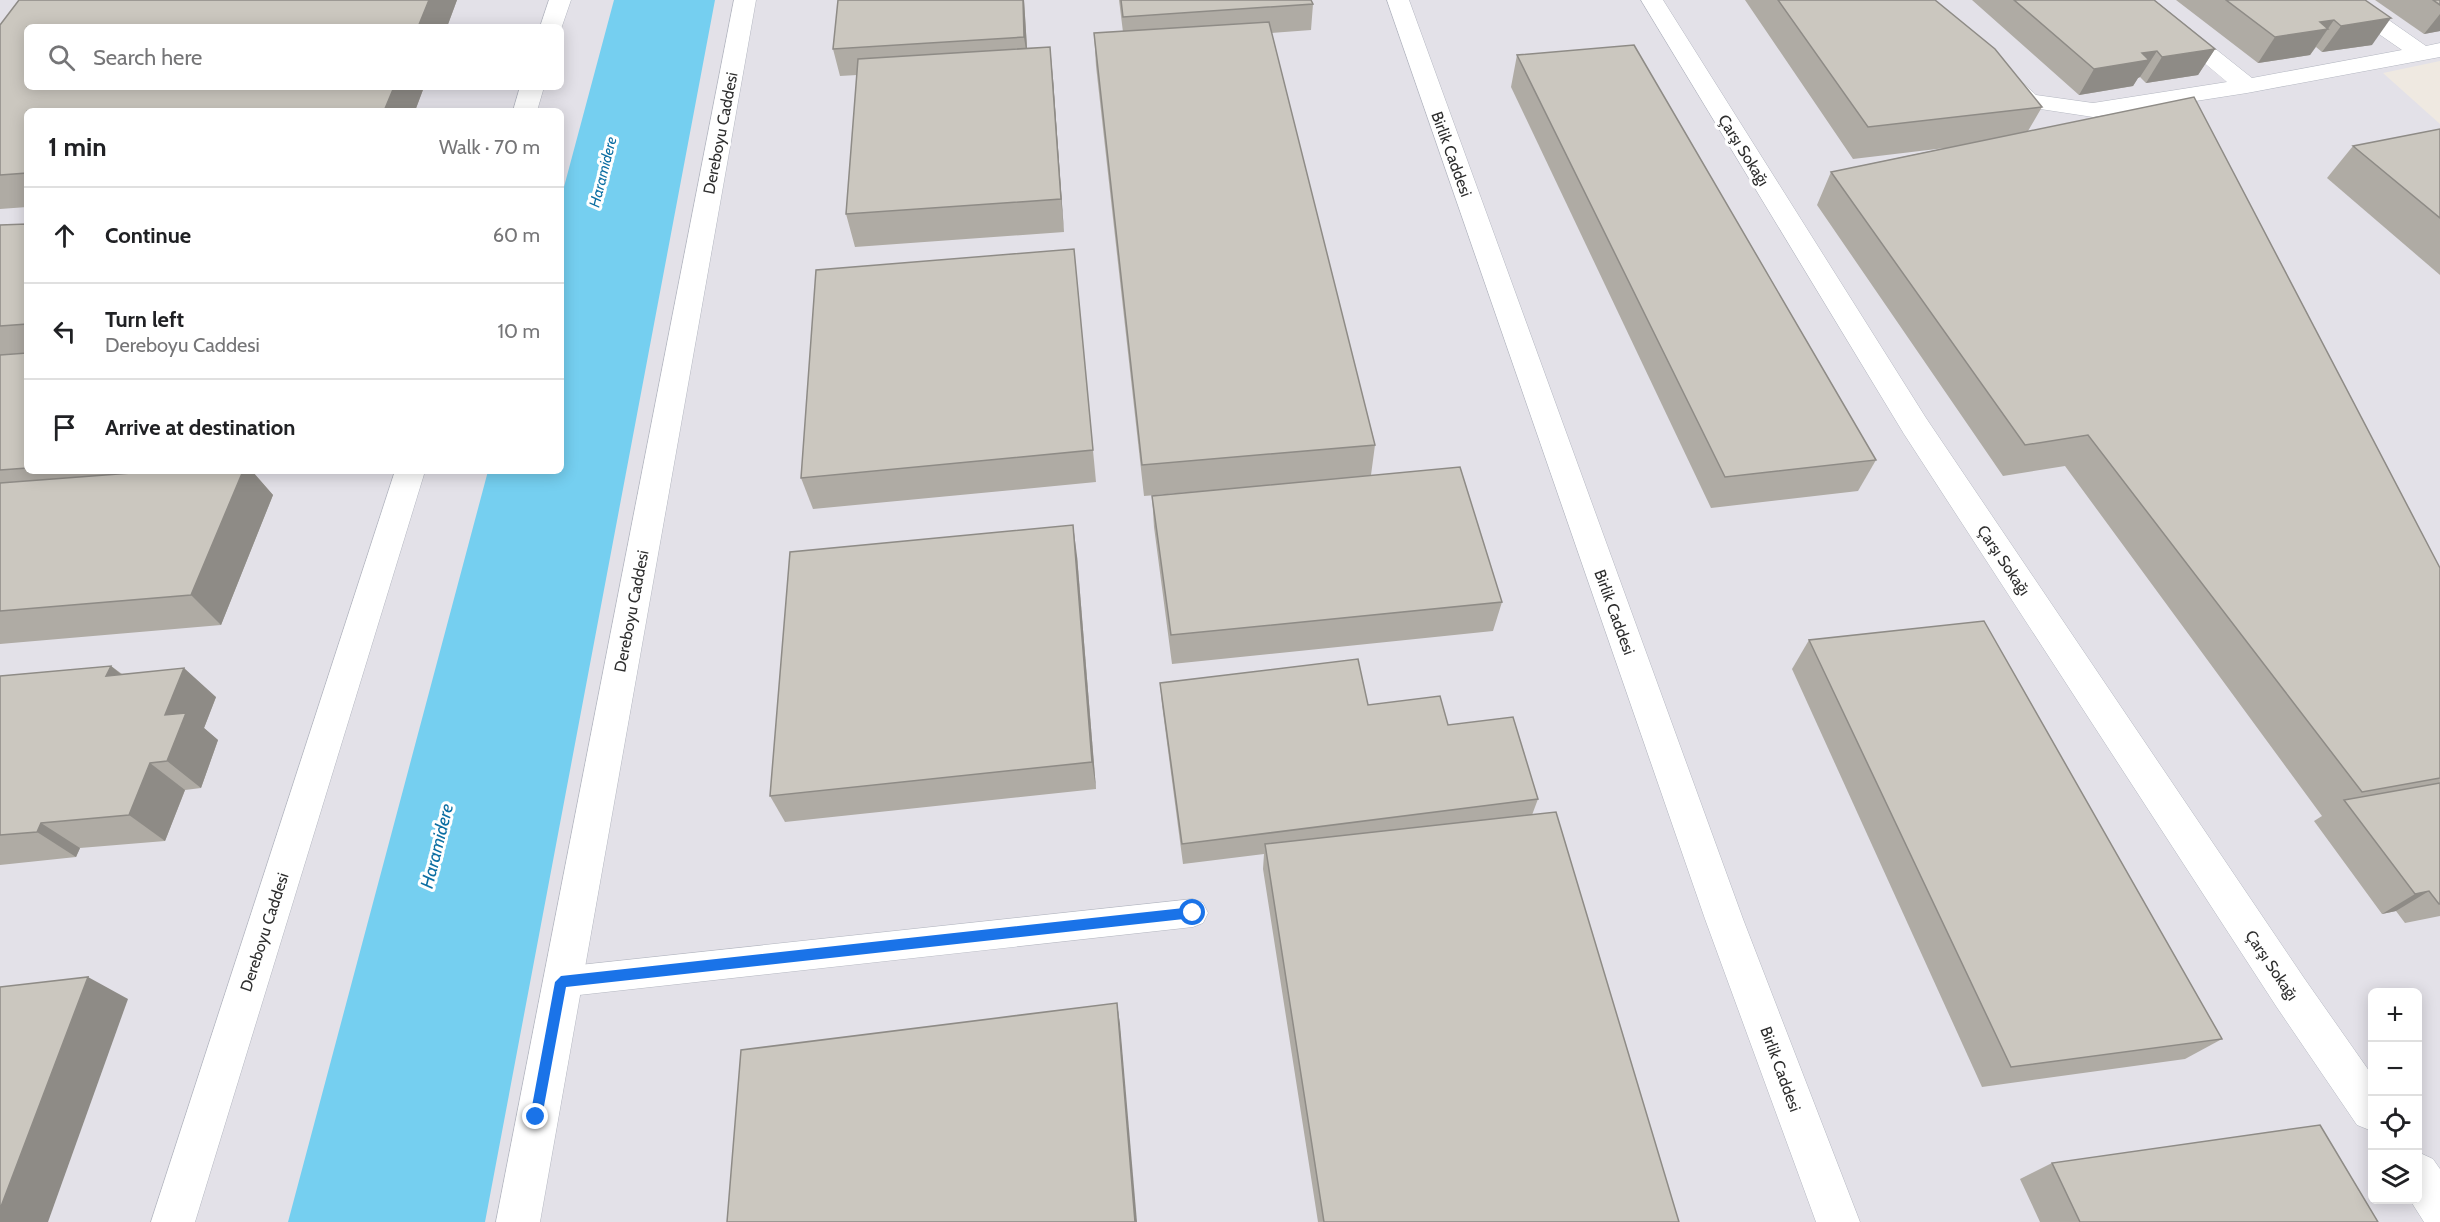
<!DOCTYPE html>
<html lang="en">
<head>
<meta charset="utf-8">
<style>
  :root { --surface:#fff; --page:#f6f6f6; --text:#202124; --muted:#757577; --line:#e0e0e0 }
  body { margin:0; font-family:Cabin,sans-serif; background:var(--page); color:var(--text) }
  .controls { position:absolute; right:18px; bottom:18px; display:grid; overflow:hidden; border-radius:9px; box-shadow:0 3px 15px #0003 }
  .controls button { width:54px; height:54px; display:grid; place-items:center; padding:0; border:0; border-bottom:2px solid var(--line); background:var(--surface); color:var(--text); font:30px sans-serif }
  .stop { position:absolute; width:18px; height:18px; margin:-14px; border:4px solid #1a73e8; border-radius:50%; background:#fff }
  .stop.end { background:#1a73e8; border-color:#fff; box-shadow:0 2px 6px #0008 }
  .list { margin:0; padding:0; list-style:none }
  h2 { display:flex; justify-content:space-between; align-items:center; height:78px; margin:0; padding:0 24px; font-size:26px }
  h2 small { font-size:20px; font-weight:400; color:var(--muted) }
  .list li { display:grid; grid-template-columns:39px 1fr auto; gap:18px; align-items:center; box-sizing:border-box; height:96px; padding:0 24px; border-top:2px solid var(--line) }
  .list b { display:block; font-size:22px; white-space:nowrap }
  .list p { margin:0; font-size:20px; white-space:nowrap; color:var(--muted) }
  .list em { font-size:20px; font-style:normal; color:var(--muted) }
  .icon { flex:none; width:33px; height:33px; fill:none; stroke:currentColor; stroke-width:2; stroke-linecap:round; stroke-linejoin:round }
  .map { position:relative; flex:none; width:2440px; height:1222px; overflow:hidden }
  .search { position:absolute; background:var(--surface); box-shadow:0 3px 15px #0003; left:24px; top:24px; width:540px; height:66px; display:flex; align-items:center; gap:15px; box-sizing:border-box; padding:0 21px; border-radius:9px; color:var(--muted); font-size:22px }
  .panel { position:absolute; background:var(--surface); box-shadow:0 3px 15px #0003; left:24px; top:108px; width:540px; height:366px; border-radius:9px }
  .map>svg:first-child { display:block }
  .industrial { fill:#e3e1e8; fill-rule:evenodd }
  .water { fill:#75cff0 }
  .lines { fill:none; stroke-linecap:round; stroke-linejoin:round }
  .lane-casing { stroke:#b4b7c1; stroke-width:1 }
  .street-casing { stroke:#b4b7c1; stroke-width:1 }
  .secondary-casing { stroke:#b4b7c1; stroke-width:1 }
  .lane { fill:#fff; fill-rule:evenodd }
  .street { fill:#fff; fill-rule:evenodd }
  .secondary { fill:#fff; fill-rule:evenodd }
  .wall { fill:#afaba4 }
  .shaded-wall { fill:#8e8b86 }
  .building { fill:#cbc7bf; stroke:#8e8b86; stroke-width:1.5 }
  .route { fill:#1a73e8 }
  .labels { text-anchor:middle; stroke-width:6; stroke-linejoin:round; paint-order:stroke }
  .far-water-label { font-size:15px; font-style:italic; fill:#0d6fa3; stroke:#fff }
  .street-label { font-size:16px; fill:#2e2e2e; stroke:#fff }
  .water-label { font-size:18px; font-style:italic; fill:#0d6fa3; stroke:#fff }
</style>
</head>
<body>
<div class="map">
<svg width="2440" height="1222" viewBox="0 0 2440 1222">
  <rect width="100%" height="100%" fill="#efe9e1"/>
  <path class="industrial" d="M0,0H2440V61L2383,73L2440,124V1222H0ZM27,27H561V87H27ZM27,111H561V471H27ZM2372,992H2418V1200H2372Z"/>
  <polygon class="water" points="614,0 715,0 485,1222 288,1222 488,471 561,471 561,198"/>
  <g class="lines">
    <defs>
      <polygon id="lane" points="1193,899 1203,903 1208,913 1203,923 1193,927 561,997 550,993 546,982 550,971 561,967"/>
      <g id="street">
        <polygon points="1641,0 1663,0 1926,418 2304,978 2372,1075 2372,1131 2357,1125 2276,1006 1904,434"/>
        <polygon points="2129,0 2154,0 2252,78 2402,50 2337,5 2334,0 2360,0 2426,46 2440,43 2440,57 2247,93 2093,117 2021,106 1991,77 1995,72 2003,70 2011,72 2036,95 2093,103 2227,82"/>
        <polygon points="2418,1152 2433,1159 2440,1169 2440,1222 2424,1222 2410,1200 2418,1200"/>
      </g>
      <g id="secondary">
        <polygon points="549,0 571,0 561,29 561,27 540,27"/>
        <polygon points="734,0 756,0 540,1222 496,1222"/>
        <polygon points="1387,0 1409,0 1743,919 1860,1222 1816,1222 1705,919"/>
        <polygon points="520,87 544,87 537,111 513,111"/>
        <polygon points="395,471 425,471 195,1222 151,1222"/>
      </g>
    </defs>
    <use href="#lane" class="lane-casing"/>
    <use href="#street" class="street-casing"/>
    <use href="#secondary" class="secondary-casing"/>
    <use href="#lane" class="lane"/>
    <use href="#street" class="street"/>
    <use href="#secondary" class="secondary"/>
  </g>
  <g class="wall">
    <polygon points="19,0 457,0 447,27 27,27 27,87 424,87 415,111 27,111 27,207 0,209 0,25"/>
    <polygon points="1024,0 1027,48 1053,79 1064,232 855,247 846,214 857,75 840,76 833,49"/>
    <polygon points="1119,0 1311,0 1313,4 1311,30 1271,33 1375,445 1371,475 1502,602 1493,631 1172,664 1154,527 1152,496 1262,486 1144,496 1096,66 1094,33 1123,32"/>
    <polygon points="1745,0 1935,0 2042,107 2028,131 2440,568 2440,916 2405,923 2396,911 2382,914 2314,821 2322,816 2065,466 2003,476 1817,205 1831,172 1945,148 1853,159"/>
    <polygon points="1972,0 2154,0 2215,49 2198,75 2146,83 2140,77 2138,78 2133,86 2079,95"/>
    <polygon points="2176,0 2365,0 2372,45 2322,52 2316,47 2310,55 2258,63"/>
    <polygon points="2375,0 2440,0 2440,31 2424,34"/>
    <polygon points="1517,55 1876,460 1858,491 1711,508 1511,87"/>
    <polygon points="2440,129 2440,275 2327,178 2353,146"/>
    <polygon points="27,224 27,471 252,471 273,495 221,625 0,644 0,225"/>
    <polygon points="1077,282 1096,482 813,509 801,478"/>
    <polygon points="1077,556 1096,789 785,822 770,796"/>
    <polygon points="1809,640 2222,1039 2185,1059 1982,1087 1792,669"/>
    <polygon points="111,666 122,674 216,697 204,728 218,740 201,788 185,790 165,841 80,848 76,857 0,865 0,676"/>
    <polygon points="1160,683 1368,705 1448,725 1538,799 1532,815 1679,1222 1318,1222 1263,869 1264,854 1183,864 1162,705"/>
    <polygon points="2052,1163 2378,1222 2040,1222 2020,1179"/>
  </g>
  <g class="shaded-wall">
    <polygon points="429,0 457,0 447,27 418,27"/>
    <polygon points="1023,0 1024,0 1028,64 1024,37"/>
    <polygon points="2440,14 2440,31 2424,34"/>
    <polygon points="2391,18 2372,45 2322,52 2341,26"/>
    <polygon points="2334,20 2310,55 2258,63 2275,37 2320,22"/>
    <polygon points="1050,47 1053,79 1064,232 1061,199"/>
    <polygon points="2215,49 2198,75 2146,83 2162,57"/>
    <polygon points="2157,51 2140,77 2138,78 2133,86 2079,95 2094,69 2142,53"/>
    <polygon points="394,87 424,87 415,111 384,111"/>
    <polygon points="243,471 252,471 273,495 221,625 191,595"/>
    <polygon points="1073,525 1077,556 1096,789 1092,762"/>
    <polygon points="111,666 145,694 106,676"/>
    <polygon points="184,668 216,697 204,728 218,740 201,788 167,761 165,715"/>
    <polygon points="150,763 185,790 165,841 129,815"/>
    <polygon points="41,823 80,848 76,857 37,832"/>
    <polygon points="2429,891 2396,911 2382,914 2415,894"/>
    <polygon points="88,977 128,999 48,1222 0,1222 0,1209"/>
    <polygon points="1117,1003 1120,1024 1137,1222 1135,1222"/>
  </g>
  <g class="building">
    <polygon points="19,0 429,0 418,27 27,27 27,87 394,87 384,111 27,111 27,173 0,175 0,25"/>
    <polygon points="838,0 1023,0 1024,37 833,49"/>
    <polygon points="1121,0 1311,0 1313,4 1123,17"/>
    <polygon points="1778,0 1935,0 1995,49 2042,107 1868,127"/>
    <polygon points="2014,0 2154,0 2215,49 2162,57 2157,51 2142,53 2149,60 2094,69"/>
    <polygon points="2226,0 2365,0 2391,18 2341,26 2334,20 2320,22 2328,29 2275,37"/>
    <polygon points="2433,0 2440,0 2440,5"/>
    <polygon points="1269,22 1375,445 1142,465 1094,33"/>
    <polygon points="1634,45 1876,460 1725,477 1517,55"/>
    <polygon points="1050,47 1061,199 846,214 858,59"/>
    <polygon points="2194,97 2440,568 2440,778 2362,792 2088,435 2025,445 1831,172"/>
    <polygon points="2440,129 2440,218 2353,146"/>
    <polygon points="27,224 27,324 0,326 0,225"/>
    <polygon points="1074,249 1093,450 801,478 816,270"/>
    <polygon points="27,353 27,468 0,470 0,355"/>
    <polygon points="1460,467 1502,602 1171,635 1152,496"/>
    <polygon points="158,471 243,471 191,595 0,611 0,483"/>
    <polygon points="1073,525 1092,762 770,796 790,552"/>
    <polygon points="1984,621 2222,1039 2011,1067 1809,640"/>
    <polygon points="1358,659 1368,705 1440,696 1448,725 1513,717 1538,799 1182,844 1160,683"/>
    <polygon points="111,666 106,676 184,668 165,715 186,713 167,761 150,763 129,815 41,823 37,832 0,835 0,676"/>
    <polygon points="2440,783 2440,904 2439,904 2429,891 2415,894 2344,800"/>
    <polygon points="1556,812 1679,1222 1324,1222 1265,844"/>
    <polygon points="88,977 0,1209 0,987"/>
    <polygon points="1117,1003 1135,1222 727,1222 741,1050"/>
    <polygon points="2320,1125 2378,1222 2080,1222 2052,1163"/>
  </g>
  <polygon class="route" points="1193,907 1198,913 1193,918 566,987 542,1117 540,1122 536,1124 531,1122 530,1117 555,982 561,976"/>
  <g class="labels">
    <g class="far-water-label">
      <text transform="translate(603 172) rotate(-76)" y="5">Haramidere</text>
    </g>
    <g class="street-label">
      <text transform="translate(720 133) rotate(-79)" y="6">Dereboyu Caddesi</text>
      <text transform="translate(1744 150) rotate(58)" y="6">Çarşı Sokağı</text>
      <text transform="translate(1452 154) rotate(70)" y="6">Birlik Caddesi</text>
      <text transform="translate(2004 560) rotate(56)" y="6">Çarşı Sokağı</text>
      <text transform="translate(631 611) rotate(-79)" y="6">Dereboyu Caddesi</text>
      <text transform="translate(1615 612) rotate(70)" y="6">Birlik Caddesi</text>
      <text transform="translate(264 932) rotate(-72)" y="6">Dereboyu Caddesi</text>
      <text transform="translate(2272 965) rotate(56)" y="6">Çarşı Sokağı</text>
      <text transform="translate(1781 1069) rotate(70)" y="6">Birlik Caddesi</text>
    </g>
    <g class="water-label">
      <text transform="translate(437 846) rotate(-76)" y="6">Haramidere</text>
    </g>
  </g>
</svg>
<div class="controls">
<button>+</button>
<button>−</button>
<button><svg class="icon" aria-label="locate" viewBox="0 0 24 24"><circle cx="12" cy="12" r="6"/><path d="M12 2v4M12 18v4M2 12h4M18 12h4"/></svg></button>
<button><svg class="icon" aria-label="layers" viewBox="0 0 24 24"><path d="M12 4l9 5-9 5-9-5zM3 14l9 5 9-5"/></svg></button>
</div>
<div class="stop" style="left:1193px;top:913px"></div>
<div class="stop end" style="left:536px;top:1117px"></div>
<div class="search"><svg class="icon" aria-label="search" viewBox="0 0 24 24"><circle cx="10" cy="10" r="6"/><path d="M15 15l6 6"/></svg>Search here</div>
<section class="panel">
<h2>1 min<small>Walk · 70 m</small></h2>
<ul class="list">
<li><svg class="icon" aria-label="ahead" viewBox="0 0 24 24"><path d="M12 20V5M6 11l6-6 6 6"/></svg><div><b>Continue</b></div><em>60 m</em></li>
<li><svg class="icon" aria-label="left" viewBox="0 0 24 24"><path d="M17 20v-9H6M10 6l-5 5 5 5"/></svg><div><b>Turn left</b><p>Dereboyu Caddesi</p></div><em>10 m</em></li>
<li><svg class="icon" aria-label="arrive" viewBox="0 0 24 24"><path d="M6 21V4h12l-3 4 3 4H6"/></svg><div><b>Arrive at destination</b></div></li>
</ul>
</section>
</div>
</body>
</html>
